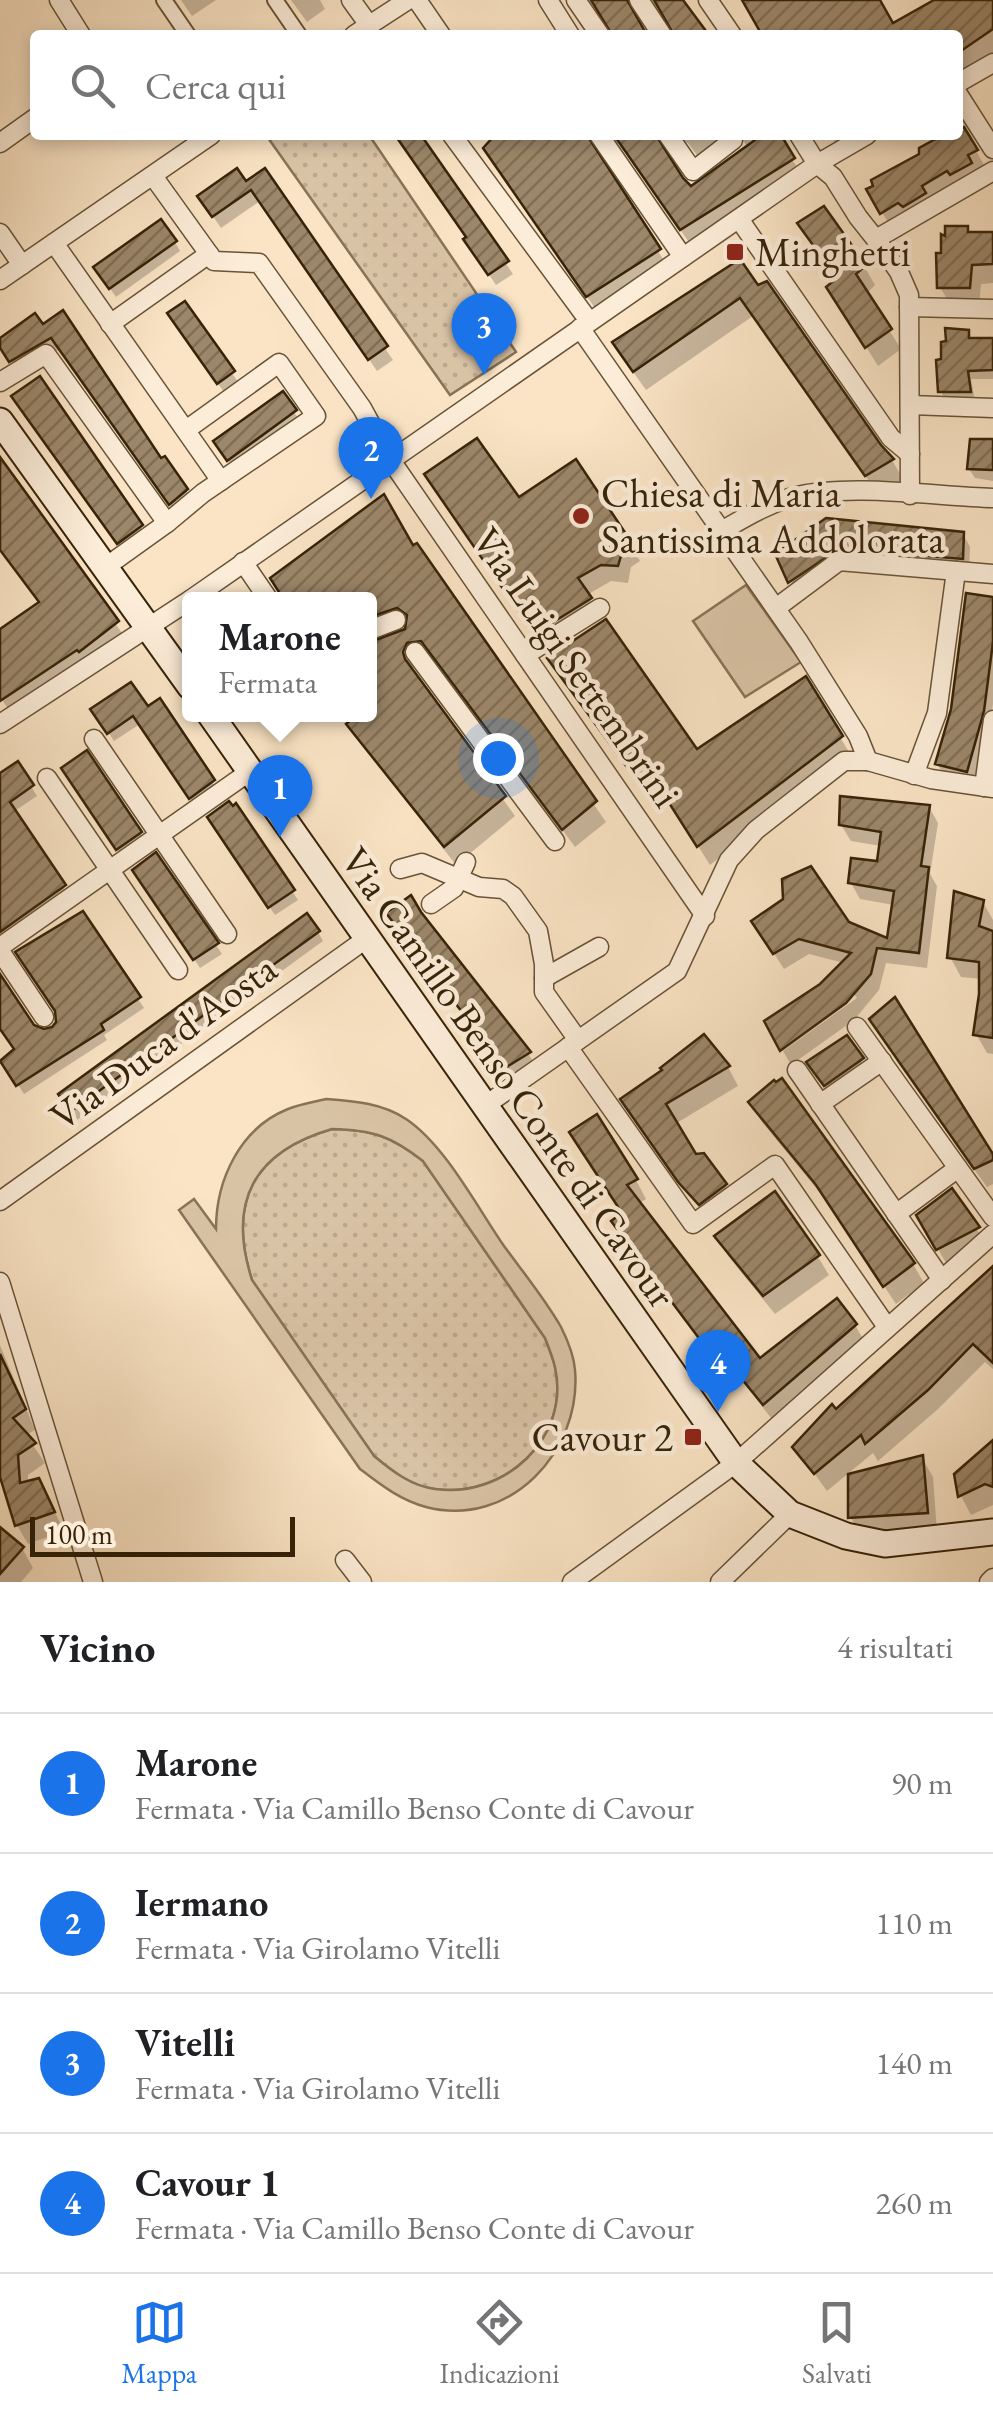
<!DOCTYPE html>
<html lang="it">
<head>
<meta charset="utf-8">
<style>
  :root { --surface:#fff; --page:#f2f2f2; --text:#202124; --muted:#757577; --line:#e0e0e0; --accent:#1a73e8 }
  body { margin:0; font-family:"EB Garamond",serif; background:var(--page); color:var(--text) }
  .scale { position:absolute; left:30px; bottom:25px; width:265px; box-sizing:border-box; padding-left:10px; border:5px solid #372308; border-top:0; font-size:28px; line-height:35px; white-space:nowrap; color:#372308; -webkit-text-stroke:8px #fcedd9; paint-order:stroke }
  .you { position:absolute; left:498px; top:758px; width:35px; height:35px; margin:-25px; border:8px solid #fff; border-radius:50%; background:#1a73e8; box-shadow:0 0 0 15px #1a73e833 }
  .badge { display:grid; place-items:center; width:65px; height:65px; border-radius:50%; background:var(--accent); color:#fff; font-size:32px; font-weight:700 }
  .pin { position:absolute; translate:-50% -82px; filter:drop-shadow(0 2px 5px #0008) }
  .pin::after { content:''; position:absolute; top:52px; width:35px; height:30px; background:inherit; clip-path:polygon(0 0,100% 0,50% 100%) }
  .popup { position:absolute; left:182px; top:592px; width:195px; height:130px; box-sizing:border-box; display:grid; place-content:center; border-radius:10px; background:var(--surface); filter:drop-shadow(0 2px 8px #0005); font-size:32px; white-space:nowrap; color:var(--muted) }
  .popup b { font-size:38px; color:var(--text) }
  .popup::after { content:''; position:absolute; left:50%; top:100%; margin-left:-20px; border:20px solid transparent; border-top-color:var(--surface) }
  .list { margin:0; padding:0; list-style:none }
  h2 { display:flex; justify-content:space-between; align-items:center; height:130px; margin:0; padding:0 40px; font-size:42px }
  h2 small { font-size:32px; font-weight:400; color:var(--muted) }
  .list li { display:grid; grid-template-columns:65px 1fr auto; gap:30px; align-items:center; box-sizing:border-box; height:140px; padding:0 40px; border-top:2px solid var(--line) }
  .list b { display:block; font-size:38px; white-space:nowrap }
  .list p { margin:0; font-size:32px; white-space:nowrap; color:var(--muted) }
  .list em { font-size:32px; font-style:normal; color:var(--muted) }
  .icon { flex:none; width:55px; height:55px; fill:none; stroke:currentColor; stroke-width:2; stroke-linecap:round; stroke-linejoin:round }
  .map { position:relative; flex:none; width:993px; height:1582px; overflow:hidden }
  .search { position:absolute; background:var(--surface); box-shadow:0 5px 15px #0003; left:30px; right:30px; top:30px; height:110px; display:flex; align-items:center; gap:25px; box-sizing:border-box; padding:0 35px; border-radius:10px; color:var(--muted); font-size:38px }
  .sheet { height:690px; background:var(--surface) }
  nav { display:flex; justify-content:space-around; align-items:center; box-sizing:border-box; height:140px; border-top:2px solid var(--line); background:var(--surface); font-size:28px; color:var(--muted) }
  nav a { display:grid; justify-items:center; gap:5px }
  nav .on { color:var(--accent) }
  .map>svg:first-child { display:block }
  .green { fill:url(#green-dots); stroke:#887356; stroke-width:2.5 }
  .pitch { fill:#d9c3a5; stroke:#887356; stroke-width:2.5; fill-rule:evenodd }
  .shadow { fill:#0003 }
  .building { fill:url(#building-hatch); stroke:#372308; stroke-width:2.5 }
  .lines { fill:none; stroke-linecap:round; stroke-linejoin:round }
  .pedestrian-casing { stroke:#685337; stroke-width:18 }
  .minor-casing { stroke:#685337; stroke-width:21 }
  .secondary-casing { stroke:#372308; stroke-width:29 }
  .pedestrian { stroke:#fcedd9; stroke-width:14 }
  .minor { stroke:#fcedd9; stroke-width:18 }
  .secondary { stroke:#fcedd9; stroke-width:25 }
  .poi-dot { fill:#8f2418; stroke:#fcedd9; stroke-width:4 }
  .labels { text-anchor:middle; stroke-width:9; stroke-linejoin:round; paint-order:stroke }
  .poi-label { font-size:40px; fill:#372308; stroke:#fcedd9; text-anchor:start }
  .street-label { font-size:40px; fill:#372308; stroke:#fcedd9 }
</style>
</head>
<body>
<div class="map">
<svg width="993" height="1582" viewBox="0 0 993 1582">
  <defs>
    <pattern id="green-dots" width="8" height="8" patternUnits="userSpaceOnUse" patternTransform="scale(2.5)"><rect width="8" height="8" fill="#d9c3a5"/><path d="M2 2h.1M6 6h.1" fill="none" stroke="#bba78d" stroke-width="1.8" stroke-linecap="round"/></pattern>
    <pattern id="building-hatch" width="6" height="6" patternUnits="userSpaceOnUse" patternTransform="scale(2.5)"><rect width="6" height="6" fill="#9c876a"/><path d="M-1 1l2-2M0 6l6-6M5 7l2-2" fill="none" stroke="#806e55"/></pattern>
  </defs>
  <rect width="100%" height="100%" fill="#fae4c5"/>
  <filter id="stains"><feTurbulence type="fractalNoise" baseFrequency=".002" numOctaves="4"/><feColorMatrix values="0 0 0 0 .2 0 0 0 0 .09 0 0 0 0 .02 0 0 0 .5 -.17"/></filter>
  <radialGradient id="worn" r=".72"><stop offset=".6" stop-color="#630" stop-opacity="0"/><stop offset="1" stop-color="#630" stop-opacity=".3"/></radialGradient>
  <g class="green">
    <polygon points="266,135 369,135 516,352 450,395"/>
    <path d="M332,1129C373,1130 391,1136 423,1161L545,1338C549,1348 553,1358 555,1367C571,1439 503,1499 434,1489C411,1486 392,1471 374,1456L252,1280C227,1202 253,1152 332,1129Z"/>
  </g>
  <g class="pitch">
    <polygon points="746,585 801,662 745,697 693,621"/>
    <path d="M326,1099C354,1101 382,1103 406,1119C445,1145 477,1207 504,1246C523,1272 545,1299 561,1327C567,1339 574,1357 575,1370C582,1451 510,1529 426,1507C400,1500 381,1485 360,1469L179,1210L194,1199L216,1229C216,1180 240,1128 288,1109C300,1104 314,1102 326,1099ZM332,1129C373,1130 391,1136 423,1161L545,1338C549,1348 553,1358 555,1367C571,1439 503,1499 435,1489C411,1486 392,1471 374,1456L252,1280C227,1202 253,1152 332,1129Z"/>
  </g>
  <g class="shadow">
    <polygon points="181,0 216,0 192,16"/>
    <polygon points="291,0 320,0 325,9 307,22"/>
    <polygon points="587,0 679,0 704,35 675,35 659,8 642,9 637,16 638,24 645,35 613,35 600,12"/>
    <polygon points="742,0 877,0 893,27 939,0 993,0 993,56 958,80 958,35 764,35"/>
    <polygon points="958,133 976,151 987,170 893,232 870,190"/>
    <polygon points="394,135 418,135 513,274 496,285 473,251 468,239"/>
    <polygon points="499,135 733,135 702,162 688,143 678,141 667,149 667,159 690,189 748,148 740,135 776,135 804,178 693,248 623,147 616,142 604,143 597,151 669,269 599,314 497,167"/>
    <polygon points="830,135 866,135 841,152"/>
    <polygon points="264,171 393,360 377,371 260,201 221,228 208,209"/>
    <polygon points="967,228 970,234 993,234 993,283 981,284 979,307 951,306 940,287"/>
    <polygon points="175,242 180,251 116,297 102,277"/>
    <polygon points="739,262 879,447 892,460 903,479 878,494 753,316 646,390 626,362"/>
    <polygon points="864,266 875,285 866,294 901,349 878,366 829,287"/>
    <polygon points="184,304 238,382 224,392 175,323"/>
    <polygon points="34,317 186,490 194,503 178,516 60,349 19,373 0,341"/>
    <polygon points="967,332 972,340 993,340 993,379 971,379 975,401 946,401 941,392"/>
    <polygon points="282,394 300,421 234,468 221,451"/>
    <polygon points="26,415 140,526 151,545 129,561"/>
    <polygon points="982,438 993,439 993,481 975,478 969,469"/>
    <polygon points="0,461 127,640 13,716 0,697 0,631 41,604 0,548"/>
    <polygon points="438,492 519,501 630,544 640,561 631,567 628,583 611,581 587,595 600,616 546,650"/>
    <polygon points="963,534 970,547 969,571 846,561 798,594 778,555"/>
    <polygon points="416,547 606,822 575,847 439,664 424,658 413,668 414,676 515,816 456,865 361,743 350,724 370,714 370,600"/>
    <polygon points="993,599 993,704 990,725 973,783 945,776 937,764"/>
    <polygon points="561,677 697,753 805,680 852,757 710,865 658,782 645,791"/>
    <polygon points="159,701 218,791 196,807 140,724 114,741 94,710 147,709"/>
    <polygon points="17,764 37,796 13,812 69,896 0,944 0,776"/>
    <polygon points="69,778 140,833 145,842 123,858"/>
    <polygon points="929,807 938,823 930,874 937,886 927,968 886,963 879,990 854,1020 791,1065 783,1051 857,998 854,994 781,1047 822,986 844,963 809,954 784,969 764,938 847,924 889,941 894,905 860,899 851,883 879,864 881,846 851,841 841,825"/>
    <polygon points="215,827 292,891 298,900 275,915"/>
    <polygon points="156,856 222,954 200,968 141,879"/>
    <polygon points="983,902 993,920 993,1054 987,1053 976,1034 982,979 961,977 950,957"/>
    <polygon points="389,913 528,1053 539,1072 518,1086 400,932"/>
    <polygon points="82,914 144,1008 104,1035 107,1040 24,1094 2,1060 17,1051 0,1026 0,976 32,1026 39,1031 51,1030 58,1022"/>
    <polygon points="318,932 323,941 77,1120 66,1104"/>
    <polygon points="872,1019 993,1158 993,1184 987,1187 898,1063"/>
    <polygon points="846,1038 873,1079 836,1104 810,1063"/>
    <polygon points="728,1067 738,1086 675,1124 695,1157 725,1185 736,1204 711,1222 634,1118"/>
    <polygon points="751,1103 913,1264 924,1283 896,1304 830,1205 762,1122"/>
    <polygon points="583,1152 636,1180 646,1199 638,1204 759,1361 855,1325 866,1344 775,1423 737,1375 729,1379 625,1240 614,1221 624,1214"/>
    <polygon points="952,1191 988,1247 949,1268 919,1216"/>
    <polygon points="717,1237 818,1257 829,1275 775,1314 728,1256"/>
    <polygon points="993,1270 993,1369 985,1362 938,1409 878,1461 873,1453 827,1491 795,1447"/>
    <polygon points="0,1345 35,1430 26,1435 45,1463 28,1475 28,1483 49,1500 64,1531 28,1544 17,1525 0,1469"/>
    <polygon points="993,1444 993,1505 971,1515 961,1496 956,1475"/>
    <polygon points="922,1458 933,1477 937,1532 862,1537 851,1518"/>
    <polygon points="0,1530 22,1548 33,1568 21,1582 0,1582"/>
  </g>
  <g class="building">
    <polygon points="591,0 627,0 647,35 612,35"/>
    <polygon points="654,0 683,0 709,35 674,35"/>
    <polygon points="742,0 880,0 893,23 934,0 993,0 993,29 958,53 958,35 762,35"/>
    <polygon points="964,127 978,150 968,155 972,163 950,175 947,171 922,186 926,193 903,207 898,203 880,214 866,189 873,186 871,180 919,154 919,148 943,135 958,135 958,131"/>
    <polygon points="395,135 421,135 509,261 488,275 463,239 466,237"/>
    <polygon points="495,135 587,135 661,249 586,297 483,148"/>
    <polygon points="614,135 656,135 683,178 691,186 762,135 781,135 795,158 680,230"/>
    <polygon points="237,168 246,181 265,168 388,346 368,360 251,190 212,217 197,196"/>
    <polygon points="824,206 866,265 856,274 892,329 865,348 826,287 837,278 797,223"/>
    <polygon points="161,219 177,241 109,289 93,267"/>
    <polygon points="945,226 968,226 968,232 993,232 993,264 972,265 970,288 937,288 936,253 941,253 941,234 945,236"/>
    <polygon points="740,259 758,285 767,281 881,445 894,459 865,476 740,298 633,372 612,342"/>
    <polygon points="185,301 235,371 217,384 167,313"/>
    <polygon points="63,310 161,458 165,456 188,489 169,505 51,338 9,362 0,348 0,338 35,313 43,324"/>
    <polygon points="945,328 969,330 969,338 993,338 993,370 968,371 971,392 938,392 936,360 941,359 941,342 946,341"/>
    <polygon points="40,376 143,525 117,544 11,396"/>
    <polygon points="283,391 297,410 227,461 213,441"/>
    <polygon points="477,438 519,497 576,459 632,543 623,549 618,566 601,565 578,578 592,598 534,634 424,474"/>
    <polygon points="970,439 993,439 993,470 967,469"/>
    <polygon points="0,457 119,621 79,652 77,650 0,701 0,629 39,602 0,550"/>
    <polygon points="384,494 413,545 417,543 597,801 562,830 421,641 407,643 403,652 405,659 506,796 444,847 346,724 358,714 370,714 370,642 405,629 407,615 397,608 370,617 370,600 284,600 270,578"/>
    <polygon points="826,518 964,532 963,559 839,549 788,583 775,554"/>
    <polygon points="966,593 993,597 993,642 984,711 967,772 935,764 951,709"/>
    <polygon points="606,619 697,749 806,676 843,736 697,847 645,765 632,774 547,658"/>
    <polygon points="131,682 148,706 160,698 215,780 189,799 133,716 107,734 90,709"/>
    <polygon points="87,750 142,832 116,850 61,768"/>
    <polygon points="18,761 34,785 10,802 66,885 0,932 0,773"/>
    <polygon points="840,796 930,805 921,866 929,867 919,953 877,948 871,974 846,1003 780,1051 764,1021 820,984 851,953 799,939 773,954 751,921 783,899 782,879 811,866 849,922 887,938 894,891 848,883 851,858 877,861 881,832 839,825"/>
    <polygon points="229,801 233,806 236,803 295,890 268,908 207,817"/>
    <polygon points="156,852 219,943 193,960 132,870"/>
    <polygon points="954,891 984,900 979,926 993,931 993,1038 973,1035 979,994 979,962 947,958"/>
    <polygon points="411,895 421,912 531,1052 505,1068 386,913"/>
    <polygon points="83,911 141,997 101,1024 104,1030 16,1086 0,1061 14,1049 0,1029 0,974 34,1025 44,1029 52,1027 56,1022 55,1011 15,952"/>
    <polygon points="307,913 320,931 70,1112 58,1094"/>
    <polygon points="895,997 993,1154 993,1160 974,1169 869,1019"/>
    <polygon points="704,1034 730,1066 666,1104 696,1154 704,1153 727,1184 699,1205 678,1182 620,1099 662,1070 660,1068"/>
    <polygon points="847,1035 864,1058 824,1086 806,1062"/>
    <polygon points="782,1078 915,1263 883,1287 816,1185 748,1102 774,1080 776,1082"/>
    <polygon points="597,1114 638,1179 627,1185 760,1358 837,1298 857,1324 763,1405 724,1357 716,1361 611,1221 622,1213 569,1132"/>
    <polygon points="952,1188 980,1227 936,1250 916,1215"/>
    <polygon points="775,1191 820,1255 763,1296 714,1236"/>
    <polygon points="993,1266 993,1363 973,1344 928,1390 865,1444 861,1435 814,1474 792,1447 832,1404 836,1409"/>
    <polygon points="0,1354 26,1409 13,1418 36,1443 18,1455 20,1483 39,1478 55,1512 15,1526 0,1477"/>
    <polygon points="993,1440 993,1487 985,1484 958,1497 954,1474"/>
    <polygon points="923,1455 928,1513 848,1518 848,1474"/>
    <polygon points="0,1527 24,1547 0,1574"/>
  </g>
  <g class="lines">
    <defs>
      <g id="pedestrian">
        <polyline points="164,0 188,35"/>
        <polyline points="275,0 299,35"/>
      </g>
      <g id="minor">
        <polyline points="59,0 81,35"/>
        <polyline points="351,0 369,25"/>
        <polyline points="417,0 441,35"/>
        <polyline points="548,0 570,35"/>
        <polyline points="576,0 600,35"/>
        <polyline points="639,0 662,35"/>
        <polyline points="708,0 732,35"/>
        <polyline points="354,35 408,0"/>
        <polyline points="958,83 993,63"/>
        <polyline points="958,94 993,149"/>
        <polyline points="452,135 589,321"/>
        <polyline points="599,135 683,257"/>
        <polyline points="668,135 693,171 733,140"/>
        <polyline points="799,135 817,164 833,177 858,217 881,246 899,272 909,295 910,495"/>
        <polyline points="0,143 35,118"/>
        <polyline points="153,176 214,261 259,263 362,408 390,459 705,916"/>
        <polyline points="739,219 891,438 910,454"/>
        <polyline points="0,233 22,265"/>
        <polyline points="876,239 993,171"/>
        <polyline points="54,243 221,481"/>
        <polyline points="0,280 211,135"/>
        <polyline points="909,307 993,309"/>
        <polyline points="110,324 209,254"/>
        <polyline points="580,328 799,642 858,736 868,761"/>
        <polyline points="0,382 46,354 167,523 107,566"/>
        <polyline points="910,405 993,408"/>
        <polyline points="167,523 203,493 316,416 279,363 186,430"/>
        <path d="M723,530C746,517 767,504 793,497C849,483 933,496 993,498"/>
        <polyline points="243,562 269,600"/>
        <polyline points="190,600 817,164 867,135"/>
        <polyline points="776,608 839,561 993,574"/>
        <polyline points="370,630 396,620"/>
        <polyline points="415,652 555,841"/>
        <polyline points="525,655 600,608"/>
        <polyline points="0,724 190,600"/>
        <polyline points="94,739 227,934"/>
        <polyline points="914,775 937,713 956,571"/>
        <polyline points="47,778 178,970"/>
        <polyline points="984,787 993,720"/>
        <polyline points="400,869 422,863 479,887 503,889 513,896 538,931 544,964 544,992 578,1040"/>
        <polyline points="431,904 454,888 466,862"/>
        <polyline points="0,947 249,772"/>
        <polyline points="0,951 44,1017"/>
        <polyline points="544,978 599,947"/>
        <polyline points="857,1027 993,1217"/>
        <polyline points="568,1047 693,1224 775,1165 887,1327"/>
        <polyline points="797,1070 942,1280"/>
        <polyline points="820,1104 882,1061"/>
        <polyline points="483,1107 677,971 729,860 756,830 844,761 868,761 931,779 993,788"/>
        <polyline points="0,1201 366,939"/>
        <polyline points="896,1214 958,1168"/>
        <polyline points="0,1282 93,1582"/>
        <polyline points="345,1560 362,1582"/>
        <polyline points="572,1582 736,1463 993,1234"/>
        <polyline points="720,1582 790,1514"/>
        <polyline points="989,1582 993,1578"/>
      </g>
      <g id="secondary">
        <polyline points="0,421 190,686"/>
        <polyline points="210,714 736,1463 790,1514 846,1536 885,1544 993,1532"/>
      </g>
    </defs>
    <use href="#pedestrian" class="pedestrian-casing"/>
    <use href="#minor" class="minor-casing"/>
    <use href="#secondary" class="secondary-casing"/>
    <use href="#pedestrian" class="pedestrian"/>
    <use href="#minor" class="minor"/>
    <use href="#secondary" class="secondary"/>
  </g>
  <g class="poi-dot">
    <rect x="725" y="242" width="20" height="20" rx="5"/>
    <circle cx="581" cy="516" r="10"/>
    <rect x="683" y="1427" width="20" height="20" rx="5"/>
  </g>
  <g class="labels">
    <g class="poi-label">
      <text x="755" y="266">Minghetti</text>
      <text x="601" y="507">Chiesa di Maria<tspan x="601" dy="46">Santissima Addolorata</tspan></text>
      <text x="673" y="1451" text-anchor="end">Cavour 2</text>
    </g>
    <g class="street-label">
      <text transform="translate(577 667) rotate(55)" y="14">Via Luigi Settembrini</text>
      <text transform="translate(163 1042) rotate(-36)" y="14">Via Duca d'Aosta</text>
      <text transform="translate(509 1077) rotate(55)" y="14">Via Camillo Benso Conte di Cavour</text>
    </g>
  </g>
  <rect width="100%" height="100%" filter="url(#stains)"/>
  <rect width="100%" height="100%" fill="url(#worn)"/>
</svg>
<div class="scale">100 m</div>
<div class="you"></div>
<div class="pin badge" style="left:280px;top:837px">1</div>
<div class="popup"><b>Marone</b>Fermata</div>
<div class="pin badge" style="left:371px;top:499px">2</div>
<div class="pin badge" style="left:484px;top:375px">3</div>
<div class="pin badge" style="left:718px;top:1412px">4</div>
<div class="search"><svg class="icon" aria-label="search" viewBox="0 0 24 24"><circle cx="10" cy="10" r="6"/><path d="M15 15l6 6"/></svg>Cerca qui</div>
</div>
<section class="sheet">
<h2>Vicino<small>4 risultati</small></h2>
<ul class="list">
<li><span class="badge">1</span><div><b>Marone</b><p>Fermata · Via Camillo Benso Conte di Cavour</p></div><em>90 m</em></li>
<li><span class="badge">2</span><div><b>Iermano</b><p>Fermata · Via Girolamo Vitelli</p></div><em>110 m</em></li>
<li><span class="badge">3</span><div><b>Vitelli</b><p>Fermata · Via Girolamo Vitelli</p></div><em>140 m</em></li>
<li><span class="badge">4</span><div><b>Cavour 1</b><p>Fermata · Via Camillo Benso Conte di Cavour</p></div><em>260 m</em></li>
</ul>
</section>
<nav>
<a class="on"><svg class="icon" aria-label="map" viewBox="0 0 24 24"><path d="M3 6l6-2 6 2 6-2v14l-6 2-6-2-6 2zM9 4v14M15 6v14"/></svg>Mappa</a>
<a><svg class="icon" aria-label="directions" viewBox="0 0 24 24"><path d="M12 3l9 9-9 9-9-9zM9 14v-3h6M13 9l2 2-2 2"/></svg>Indicazioni</a>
<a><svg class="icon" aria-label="saved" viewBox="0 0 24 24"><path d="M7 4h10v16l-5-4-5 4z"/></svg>Salvati</a>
</nav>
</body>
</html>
